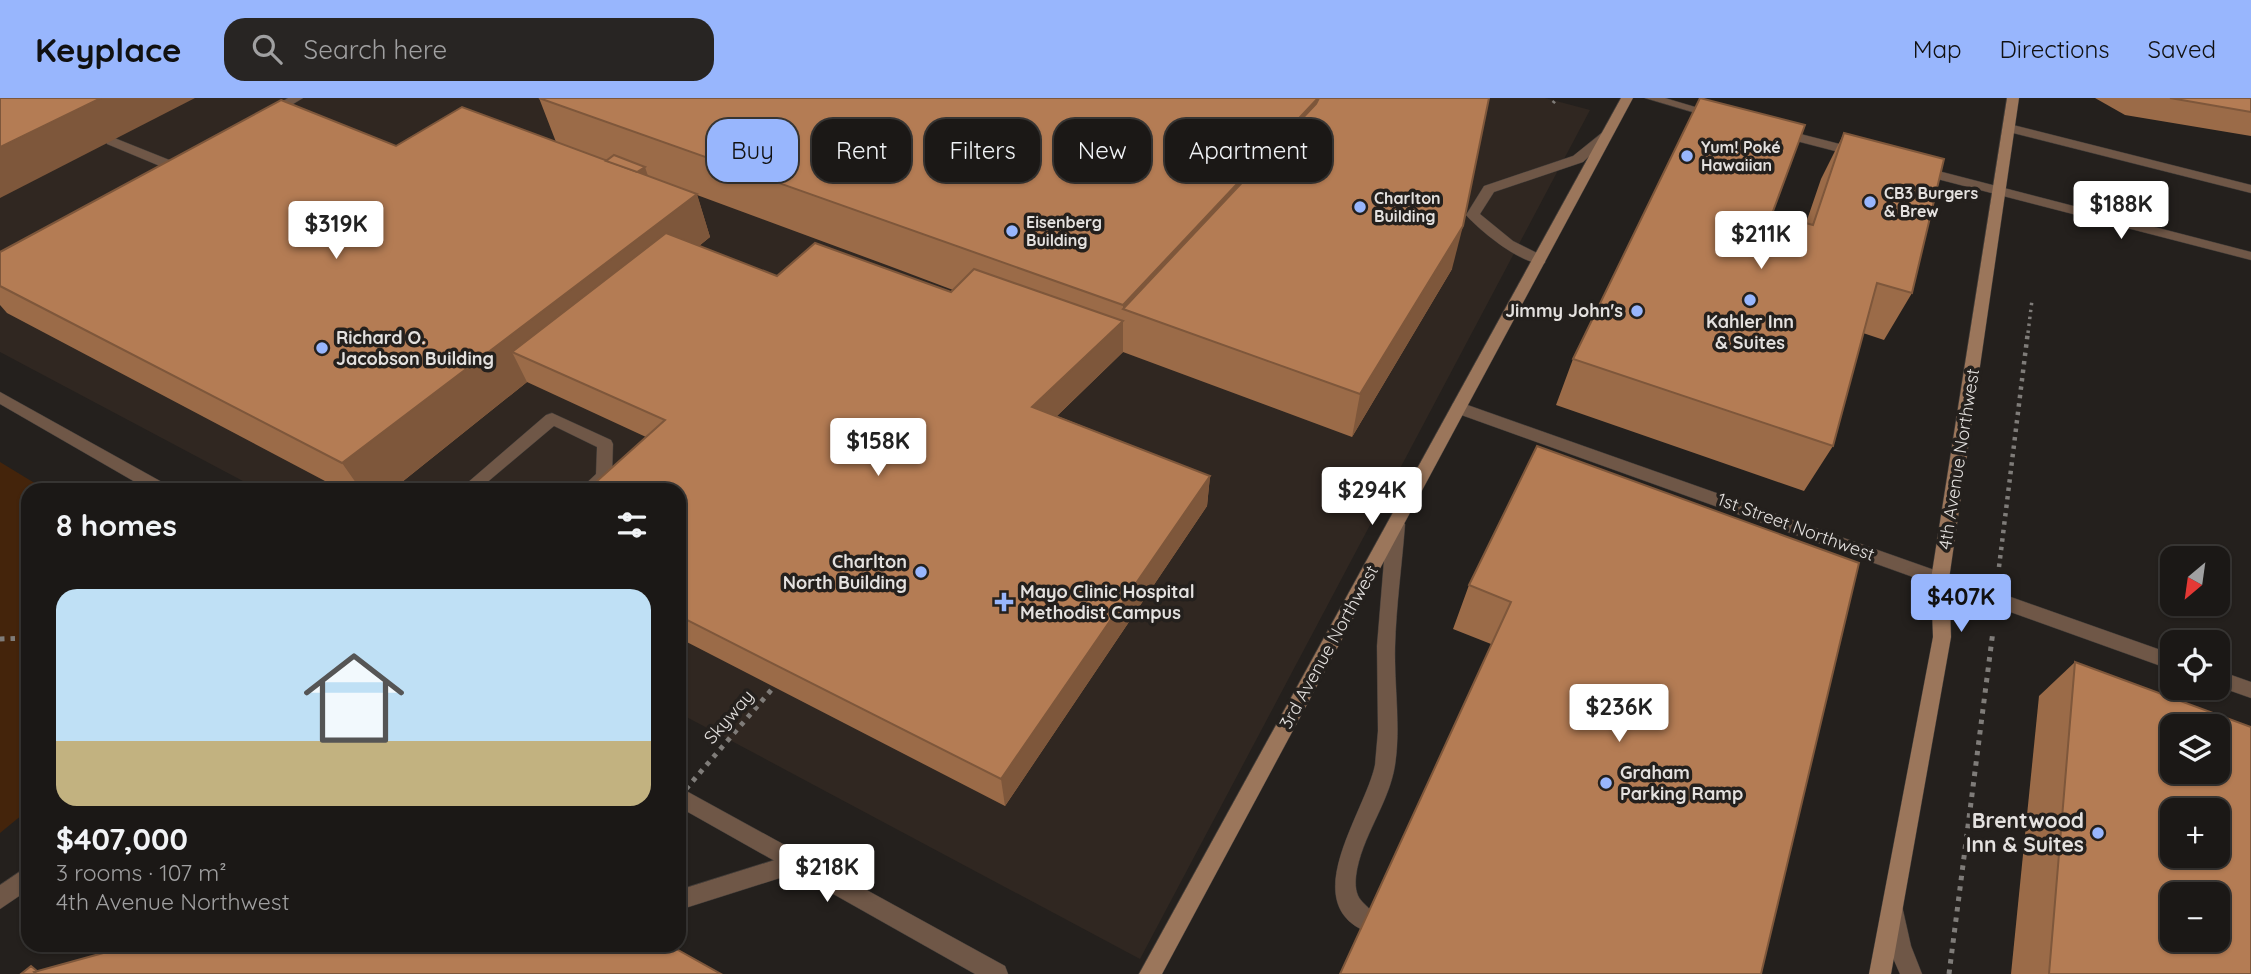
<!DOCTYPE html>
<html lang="en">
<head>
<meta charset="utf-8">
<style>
  body { margin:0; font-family:Quicksand,sans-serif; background:#282523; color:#f1f3f6; height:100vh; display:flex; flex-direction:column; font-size:26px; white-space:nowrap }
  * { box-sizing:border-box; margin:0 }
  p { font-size:23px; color:#a0a0a1 }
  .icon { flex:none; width:38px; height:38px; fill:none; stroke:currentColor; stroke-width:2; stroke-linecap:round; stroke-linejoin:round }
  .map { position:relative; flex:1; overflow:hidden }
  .drawer { position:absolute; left:21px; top:385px; width:665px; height:469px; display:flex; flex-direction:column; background:#1b1816; border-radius:21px; box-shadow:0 2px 5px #0004,0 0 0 2px #393735 }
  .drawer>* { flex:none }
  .top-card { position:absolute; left:707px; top:21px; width:665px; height:63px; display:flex; gap:14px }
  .needle { width:46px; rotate:209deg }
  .fabs { position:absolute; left:2160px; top:448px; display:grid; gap:14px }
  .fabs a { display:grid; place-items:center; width:70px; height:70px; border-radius:14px; background:#1b1816; box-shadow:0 2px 5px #0004,0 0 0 2px #393735; font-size:35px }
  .price { position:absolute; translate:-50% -60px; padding:0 16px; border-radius:7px; background:#fff; color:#222; font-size:23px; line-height:46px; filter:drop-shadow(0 2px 4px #0008) }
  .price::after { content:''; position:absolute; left:50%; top:42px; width:21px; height:16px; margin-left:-10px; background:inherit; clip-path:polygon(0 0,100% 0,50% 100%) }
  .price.active { background:#98b6fd; color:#111 }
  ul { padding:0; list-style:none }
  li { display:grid; align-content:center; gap:14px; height:371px; padding:0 35px }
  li+li { border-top:2px solid #393735 }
  li span { display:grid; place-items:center; height:217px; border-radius:21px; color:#555 }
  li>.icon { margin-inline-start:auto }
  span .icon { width:126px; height:126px; fill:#fffc; stroke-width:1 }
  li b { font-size:30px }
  h2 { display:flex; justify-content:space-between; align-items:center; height:84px; padding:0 35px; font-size:30px }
  .tag { padding:0 24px; border-radius:21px; background:#1b1816; box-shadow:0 2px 5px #0004,0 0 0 2px #393735; font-size:24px; line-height:63px }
  .tag.active { background:#98b6fd; color:#111 }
  header { display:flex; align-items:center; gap:42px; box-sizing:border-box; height:98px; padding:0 35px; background:#98b6fd; color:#111 }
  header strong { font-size:33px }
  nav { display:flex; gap:38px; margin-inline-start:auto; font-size:24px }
  .search { width:490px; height:63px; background:#282523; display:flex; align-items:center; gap:18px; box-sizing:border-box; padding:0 24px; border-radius:21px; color:#a0a0a1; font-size:26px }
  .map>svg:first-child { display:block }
</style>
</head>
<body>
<header>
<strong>Keyplace</strong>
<div class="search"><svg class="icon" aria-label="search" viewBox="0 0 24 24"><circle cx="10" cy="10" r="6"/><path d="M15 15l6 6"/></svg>Search here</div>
<nav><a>Map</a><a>Directions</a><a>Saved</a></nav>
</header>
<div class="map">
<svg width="2251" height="876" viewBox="0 0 2251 876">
  <rect width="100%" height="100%" fill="#24201d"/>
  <polygon fill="#302721" points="0,0 1545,0 1590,12 1140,861 679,615 679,392 260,392 0,254"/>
  <polygon fill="#44240b" points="0,364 46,392 28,392 28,712 0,735"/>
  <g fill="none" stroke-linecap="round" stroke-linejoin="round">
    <defs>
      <g id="service">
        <polygon points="2009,26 2251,87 2251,95 2005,33 2005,27"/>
        <path d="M1608 30 1612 31V37L1583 64 1494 94 1480 116 1513 143 1545 159V165C1525 170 1479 132 1466 117L1484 88 1573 58Z"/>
        <polygon points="112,39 177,65 179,68 177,71 167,71 107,46 106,43"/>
        <polygon points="552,315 611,342 613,346 612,378 598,392 579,392 596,376 597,349 554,328 478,392 459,392 546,317"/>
        <path d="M1396 419 1405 426C1402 467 1396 508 1395 549 1394 588 1401 628 1395 667 1389 706 1361 739 1356 778 1353 807 1369 803 1378 823L1375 831 1367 834C1296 805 1365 715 1375 667L1378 633 1377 548 1387 426Z"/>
        <polygon points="797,755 805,758 808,765 805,772 679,812 679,792"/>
        <path d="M1894 805 1902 808 1911 848 1922 876H1900C1892 857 1878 828 1886 808Z"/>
      </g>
      <g id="minor">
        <polygon points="288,0 303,0 270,20 260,17"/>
        <polygon points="0,294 169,388 171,392 149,392 0,306"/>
        <polygon points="1459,304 2172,556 2172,572 1453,314 1451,310 1453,306"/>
        <polygon points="2217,572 2251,584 2251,600 2217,588"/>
        <polygon points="679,689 1005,868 1008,876 975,876 679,709"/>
        <polygon points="28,768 28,792 0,811 0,787"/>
      </g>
      <g id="tertiary">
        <polygon points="1645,0 1665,0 1722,17 1716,21"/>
        <polygon points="1777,30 1863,52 1864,55 1858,59 1773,37 1773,31"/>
        <polygon points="1919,68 2251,154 2251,162 1914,75 1912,72"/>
      </g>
      <g id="secondary">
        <polygon points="1621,0 1633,0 1162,876 1139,876"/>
        <polygon points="2007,0 2019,0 1949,481 1951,539 1891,876 1869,876 1933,539 1931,481"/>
      </g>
    </defs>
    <use href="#service" stroke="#3f3b38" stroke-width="1"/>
    <use href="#minor" stroke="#3f3b38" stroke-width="1"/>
    <use href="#tertiary" stroke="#3f3b38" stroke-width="1"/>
    <use href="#secondary" stroke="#3f3b38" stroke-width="1"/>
    <g stroke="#7f7c79" stroke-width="3.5" stroke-dasharray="2.5 4.5" stroke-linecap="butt">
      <polyline points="1553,5 1557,0"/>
      <polyline points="2028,235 2032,202"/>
    </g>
    <polyline stroke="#7f7c79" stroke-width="4.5" stroke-dasharray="3.5 5" stroke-linecap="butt" points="1999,469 2028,233"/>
    <g stroke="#7f7c79" stroke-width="5" stroke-dasharray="4.5 6" stroke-linecap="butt">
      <polyline points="0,541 28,540"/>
      <polyline points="1949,876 1993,533"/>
    </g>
    <use href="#service" fill="#6f5747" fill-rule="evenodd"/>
    <use href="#minor" fill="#6f5747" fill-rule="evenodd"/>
    <use href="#tertiary" fill="#6f5747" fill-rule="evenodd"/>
    <use href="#secondary" fill="#9b765b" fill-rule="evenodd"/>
    <polyline stroke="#7f7c79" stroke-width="5" stroke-dasharray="4.5 6" stroke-linecap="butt" points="679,699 773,590"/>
  </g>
  <g fill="#9b6b48" fill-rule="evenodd">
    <path d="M539 0 1452 171 1352 339 1123 254 1057 318 1210 378 1207 408 1005 708 679 540V392L646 339 527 284 392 392H342L7 215 0 207V154L396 48 556 44ZM697 97 892 169 953 192 951 194 777 178 699 148 710 139Z"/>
    <polygon points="2095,0 2251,0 2251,38 2125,17"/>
    <polygon points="1844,35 1912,195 1884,242 1863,235 1833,348 1804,393 1556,307 1573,261 1772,116 1806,125 1821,81"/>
    <polygon points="1537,348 1761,876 1491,546 1453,531 1469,487"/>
    <polygon points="2075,564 2251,876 2011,876 2039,598"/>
  </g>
  <g fill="#7e573b">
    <polygon points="101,0 195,0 0,100 0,49"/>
    <polygon points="1318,0 1334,0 1123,211 1123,207"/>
    <polygon points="645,69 649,81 613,92"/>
    <polygon points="697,96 710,139 546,269 512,254 527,284 392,392 361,392 342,365"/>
    <polygon points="1463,128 1452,171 1352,339 1360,296"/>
    <polygon points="1123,223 1123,254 1035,339 1032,309"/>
    <polygon points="1210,378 1207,408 1005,708 1001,681"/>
  </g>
  <g fill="#b47c54" stroke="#7e573b" stroke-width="2" fill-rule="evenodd">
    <polygon points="0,0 101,0 0,49"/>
    <polygon points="539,0 1318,0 1123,207"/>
    <polygon points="1319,0 1489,0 1463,128 1360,296 1123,211 1316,6"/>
    <polygon points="1700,0 1805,27 1772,116 1813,127 1844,35 1944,61 1912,195 1877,185 1833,348 1573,261"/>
    <polygon points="2170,0 2251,0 2251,14"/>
    <polygon points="281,2 396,48 462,9 697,96 342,365 0,188 0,154"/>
    <polygon points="614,57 645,69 637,74 606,63"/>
    <polygon points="666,135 777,178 815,145 951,194 974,171 1123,223 1032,309 1210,378 1001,681 679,518 679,392 587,392 665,322 512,254"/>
    <polygon points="1537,348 1859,465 1761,876 1340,876 1511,504 1469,487"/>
    <path d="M2075 564 2251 629V876H2049ZM2172 628H2217V674H2172ZM2172 712H2217V758H2172ZM2172 796H2217V842H2172Z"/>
    <polygon points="111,847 669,847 721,876 36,876 34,874 103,855"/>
    <polygon points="31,868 37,873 34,874 36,876 21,876"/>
  </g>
  <g fill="#98b6fd" stroke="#24201d" stroke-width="2.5">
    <circle cx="1687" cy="58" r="7"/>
    <circle cx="1870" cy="104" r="7"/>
    <circle cx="1360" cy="109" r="7"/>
    <circle cx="1012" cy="133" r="7"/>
    <circle cx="1750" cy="202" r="7"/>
    <circle cx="1637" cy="213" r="7"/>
    <circle cx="322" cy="250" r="7"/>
    <circle cx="921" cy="474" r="7"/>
    <path d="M1000.5 493.5h7v7h7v7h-7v7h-7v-7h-7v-7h7z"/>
    <circle cx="1606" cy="685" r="7"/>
    <circle cx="2098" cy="735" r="7"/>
  </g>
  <g text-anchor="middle" stroke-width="7" stroke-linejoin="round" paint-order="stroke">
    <g font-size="16" font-weight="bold" fill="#e4e1df" stroke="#24201d" text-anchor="start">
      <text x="1701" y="55">Yum! Poké<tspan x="1701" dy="18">Hawaiian</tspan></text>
      <text x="1884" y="101">CB3 Burgers<tspan x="1884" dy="18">&amp; Brew</tspan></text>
      <text x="1374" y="106">Charlton<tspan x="1374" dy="18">Building</tspan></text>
      <text x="1026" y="130">Eisenberg<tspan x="1026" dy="18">Building</tspan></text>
    </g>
    <g font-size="18" font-weight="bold" fill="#e4e1df" stroke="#24201d" text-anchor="start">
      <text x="1623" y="219" text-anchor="end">Jimmy John's</text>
      <text x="1750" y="230" text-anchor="middle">Kahler Inn<tspan x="1750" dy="21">&amp; Suites</tspan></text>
      <text x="336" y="246">Richard O.<tspan x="336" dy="21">Jacobson Building</tspan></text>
      <text x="907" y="470" text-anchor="end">Charlton<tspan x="907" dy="21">North Building</tspan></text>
      <text x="1020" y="500">Mayo Clinic Hospital<tspan x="1020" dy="21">Methodist Campus</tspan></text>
      <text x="1620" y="681">Graham<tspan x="1620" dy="21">Parking Ramp</tspan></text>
    </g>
    <g font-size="18" fill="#e4e1df" stroke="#24201d">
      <text transform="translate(1959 361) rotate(-81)" y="6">4th Avenue Northwest</text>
      <text transform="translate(1796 429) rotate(20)" y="6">1st Street Northwest</text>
      <text transform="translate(1329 549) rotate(-61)" y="6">3rd Avenue Northwest</text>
      <text transform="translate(729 619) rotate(-49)" y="6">Skyway</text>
    </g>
    <g font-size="21" font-weight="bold" fill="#e4e1df" stroke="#24201d" text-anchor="end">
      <text x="2084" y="730">Brentwood<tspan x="2084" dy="24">Inn &amp; Suites</tspan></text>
    </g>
  </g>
</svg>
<div class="fabs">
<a><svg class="needle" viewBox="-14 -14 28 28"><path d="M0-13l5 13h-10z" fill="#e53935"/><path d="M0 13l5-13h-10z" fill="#a0a0a1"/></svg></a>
<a><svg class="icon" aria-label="locate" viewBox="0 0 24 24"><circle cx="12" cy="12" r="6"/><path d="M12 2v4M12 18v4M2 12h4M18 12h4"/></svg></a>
<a><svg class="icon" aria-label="layers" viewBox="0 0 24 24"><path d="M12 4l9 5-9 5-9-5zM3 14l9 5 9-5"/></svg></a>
<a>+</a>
<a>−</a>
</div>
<b class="price" style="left:2121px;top:143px">$188K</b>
<b class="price" style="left:336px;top:163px">$319K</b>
<b class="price" style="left:1761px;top:173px">$211K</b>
<b class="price" style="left:878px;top:380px">$158K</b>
<b class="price" style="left:1372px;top:429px">$294K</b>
<b class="price active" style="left:1961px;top:536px">$407K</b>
<b class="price" style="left:1619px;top:646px">$236K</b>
<b class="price" style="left:827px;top:806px">$218K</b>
<div class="top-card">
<a class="tag active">Buy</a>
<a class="tag">Rent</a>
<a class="tag">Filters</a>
<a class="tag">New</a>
<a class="tag">Apartment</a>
</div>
<section class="drawer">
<h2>8 homes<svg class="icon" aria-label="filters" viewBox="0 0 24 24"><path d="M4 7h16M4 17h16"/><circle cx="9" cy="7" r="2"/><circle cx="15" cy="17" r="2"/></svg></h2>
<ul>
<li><span style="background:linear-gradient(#bfe0f5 70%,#c2b280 0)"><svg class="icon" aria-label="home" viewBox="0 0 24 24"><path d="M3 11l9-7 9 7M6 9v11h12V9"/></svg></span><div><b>$407,000</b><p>3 rooms · 107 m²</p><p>4th Avenue Northwest</p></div></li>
</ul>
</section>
</div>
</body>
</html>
